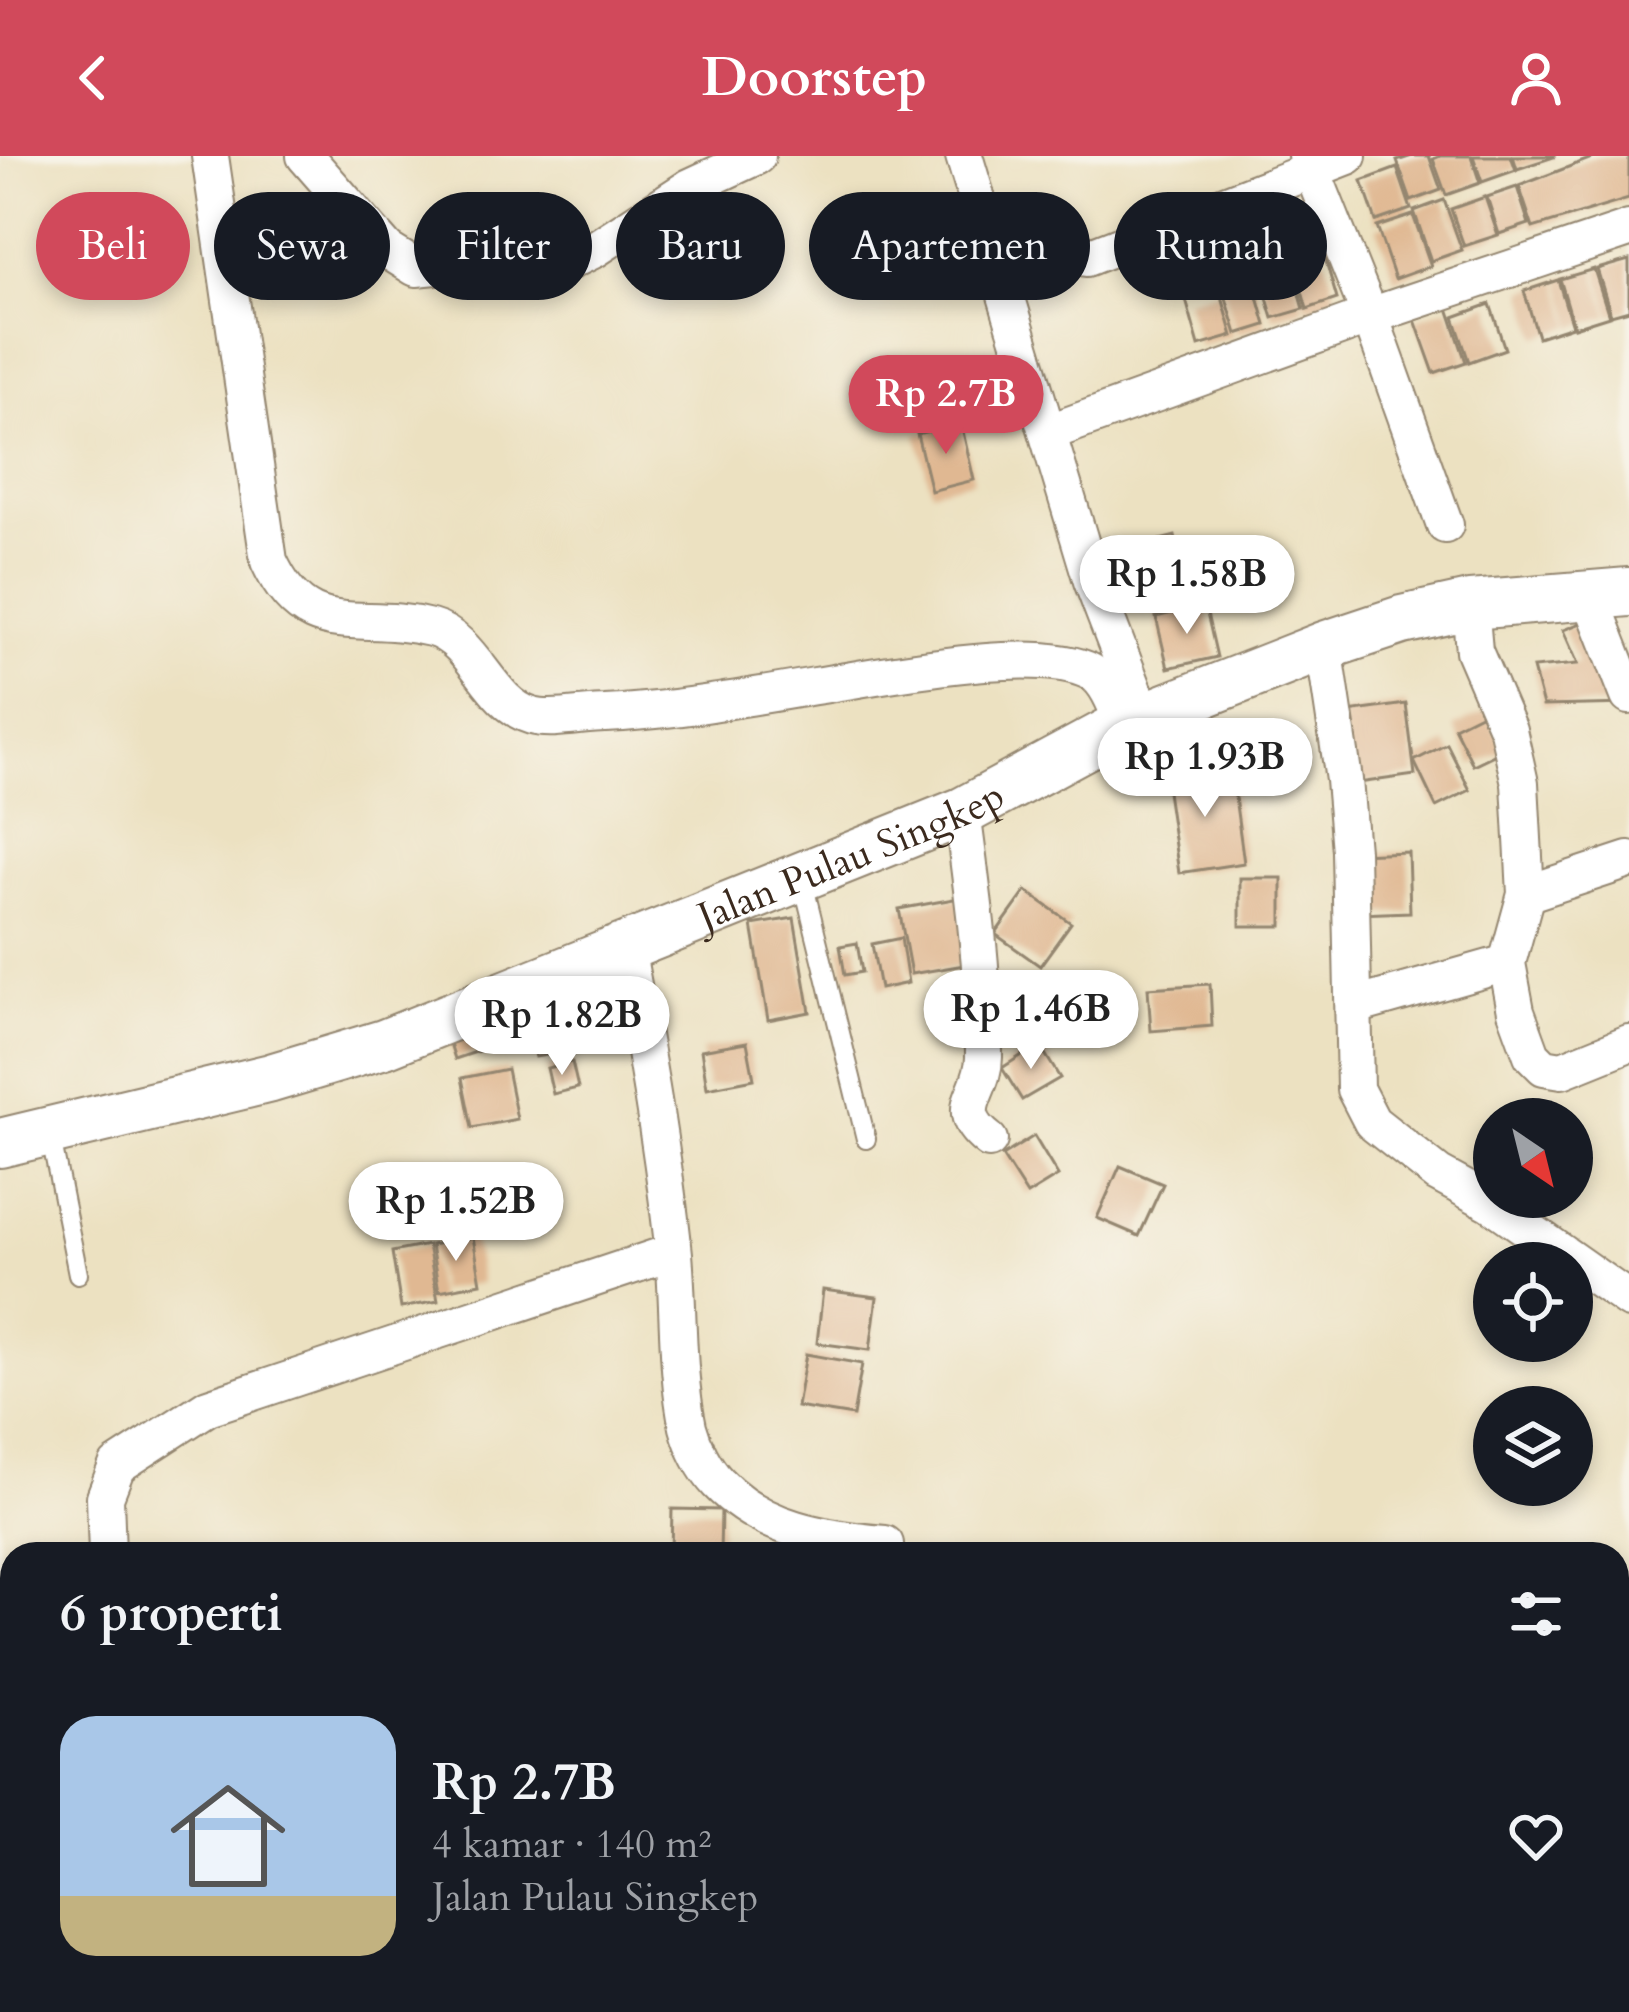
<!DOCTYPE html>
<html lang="id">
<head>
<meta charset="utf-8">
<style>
  body { margin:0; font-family:Cardo,serif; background:#242831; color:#f1f3f6; height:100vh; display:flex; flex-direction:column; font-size:45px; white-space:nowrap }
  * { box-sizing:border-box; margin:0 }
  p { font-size:39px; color:#9ea1a6 }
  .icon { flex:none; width:66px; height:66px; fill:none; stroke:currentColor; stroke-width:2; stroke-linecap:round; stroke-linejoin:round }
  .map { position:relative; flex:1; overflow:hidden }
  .panel { position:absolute; left:0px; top:1386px; width:1629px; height:471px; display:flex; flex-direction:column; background:#171b24; border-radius:36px 36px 0 0; box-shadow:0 6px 18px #0003 }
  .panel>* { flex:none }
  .banner { position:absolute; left:36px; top:36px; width:1557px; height:108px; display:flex; gap:24px }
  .needle { width:78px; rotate:145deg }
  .tools { position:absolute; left:1473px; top:942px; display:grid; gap:24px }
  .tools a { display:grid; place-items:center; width:120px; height:120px; border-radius:50%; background:#171b24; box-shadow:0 6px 18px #0003; font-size:60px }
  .price { position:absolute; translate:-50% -102px; padding:0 27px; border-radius:42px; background:#fff; color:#222; font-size:39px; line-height:78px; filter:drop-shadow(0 3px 6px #0008) }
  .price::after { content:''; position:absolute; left:50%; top:72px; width:36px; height:27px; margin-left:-18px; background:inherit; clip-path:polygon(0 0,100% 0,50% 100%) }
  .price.current { background:#d1495b; color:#fff }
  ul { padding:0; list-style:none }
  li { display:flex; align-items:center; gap:36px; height:300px; padding:0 60px }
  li+li { border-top:3px solid #363941 }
  li span { display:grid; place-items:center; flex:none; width:336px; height:240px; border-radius:36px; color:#555 }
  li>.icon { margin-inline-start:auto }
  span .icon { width:144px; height:144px; fill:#fffc; stroke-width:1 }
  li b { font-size:51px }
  h2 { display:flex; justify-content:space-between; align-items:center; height:144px; padding:0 60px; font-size:51px }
  .chip { padding:0 42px; border-radius:54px; background:#171b24; box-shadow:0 6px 18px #0003; font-size:42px; line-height:108px }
  .chip.current { background:#d1495b; color:#fff }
  header { display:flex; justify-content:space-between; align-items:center; height:156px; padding:0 60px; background:#d1495b; color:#fff; font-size:54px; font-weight:600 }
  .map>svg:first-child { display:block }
</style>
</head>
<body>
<header><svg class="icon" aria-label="back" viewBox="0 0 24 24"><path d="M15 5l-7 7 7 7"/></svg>Doorstep<svg class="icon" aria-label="person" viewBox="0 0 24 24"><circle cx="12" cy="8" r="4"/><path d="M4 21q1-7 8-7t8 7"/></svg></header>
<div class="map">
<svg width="1629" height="1856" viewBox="0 0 1629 1856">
  <rect width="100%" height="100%" fill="#f7f3e8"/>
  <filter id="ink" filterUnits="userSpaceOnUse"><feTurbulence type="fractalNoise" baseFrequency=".00833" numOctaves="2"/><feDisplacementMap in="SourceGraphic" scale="24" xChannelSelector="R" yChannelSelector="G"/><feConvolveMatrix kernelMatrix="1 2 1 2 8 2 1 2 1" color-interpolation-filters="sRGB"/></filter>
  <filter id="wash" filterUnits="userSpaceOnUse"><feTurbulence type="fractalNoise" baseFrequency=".004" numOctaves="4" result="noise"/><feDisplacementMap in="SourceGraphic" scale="48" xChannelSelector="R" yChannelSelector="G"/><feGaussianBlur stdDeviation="2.7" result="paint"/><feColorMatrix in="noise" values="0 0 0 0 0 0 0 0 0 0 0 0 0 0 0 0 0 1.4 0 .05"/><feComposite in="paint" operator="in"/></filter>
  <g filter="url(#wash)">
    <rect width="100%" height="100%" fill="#ece1c1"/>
    <g id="blocks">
      <g fill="#e0b892">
        <polygon points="1412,0 1429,0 1441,34 1411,45 1397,5"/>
        <polygon points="1440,0 1471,0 1480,27 1446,39 1433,3"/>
        <polygon points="1473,0 1511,0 1516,14 1482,26"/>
        <polygon points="1513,0 1554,0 1554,1 1517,13"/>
        <polygon points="1629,0 1629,43 1533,72 1519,30 1597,0"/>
        <polygon points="1397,12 1411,53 1376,65 1362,25"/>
        <polygon points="1517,31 1529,68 1499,78 1487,41"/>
        <polygon points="1485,41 1498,79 1464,90 1451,53"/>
        <polygon points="1444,44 1462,94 1431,105 1414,55"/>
        <polygon points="1413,59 1431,110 1395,123 1377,71"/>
        <polygon points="1325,102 1337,143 1307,153 1295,111"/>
        <polygon points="1629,104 1629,154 1611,159 1597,113"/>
        <polygon points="1292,110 1304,153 1273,162 1260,119"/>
        <polygon points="1594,113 1609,160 1574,171 1560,123"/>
        <polygon points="1252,120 1266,169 1237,178 1222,129"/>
        <polygon points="1558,124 1572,170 1538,181 1524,135"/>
        <polygon points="1220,134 1233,180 1199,190 1186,144"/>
        <polygon points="1490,148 1505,193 1469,206 1454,161"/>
        <polygon points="1448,152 1466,206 1434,217 1415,164"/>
        <polygon points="961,267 974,324 931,335 917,278"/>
        <polygon points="1175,380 1185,422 1145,432 1136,390"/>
        <polygon points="1205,449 1217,501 1168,512 1156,461"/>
        <polygon points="1596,461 1629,548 1543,550 1533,512 1578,508 1563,474"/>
        <polygon points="1406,548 1415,619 1351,628 1341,557"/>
        <polygon points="1486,555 1504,594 1473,609 1454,571"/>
        <polygon points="1447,588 1470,634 1436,651 1414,605"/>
        <polygon points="1256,590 1260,620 1236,623 1232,594"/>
        <polygon points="1231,612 1244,707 1179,717 1165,622"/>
        <polygon points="1408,696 1410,756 1358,758 1356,698"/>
        <rect x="1240" y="722" width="42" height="48"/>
        <polygon points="1026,735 1071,767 1040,810 995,778"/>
        <polygon points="959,742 970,808 911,818 899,753"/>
        <polygon points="794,762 810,856 768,864 752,769"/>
        <polygon points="901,782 908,827 880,833 872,788"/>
        <polygon points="857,787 862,816 845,819 840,790"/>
        <polygon points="1210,828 1212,870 1151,875 1148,832"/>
        <polygon points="585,851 588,867 620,862 624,886 535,901 528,861"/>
        <polygon points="479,874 485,893 455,903 449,884"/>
        <polygon points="747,886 754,923 707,932 701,894"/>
        <polygon points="1039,888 1060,922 1022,944 1002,912"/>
        <polygon points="572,906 578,932 553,938 547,912"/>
        <polygon points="507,913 517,963 472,972 462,922"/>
        <polygon points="1034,980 1058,1020 1027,1039 1002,1000"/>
        <polygon points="1120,1010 1163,1028 1139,1080 1097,1062"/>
        <polygon points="473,1081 481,1127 439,1135 431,1089"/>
        <polygon points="428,1089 438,1145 401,1152 392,1096"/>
        <polygon points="823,1134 877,1141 870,1194 817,1187"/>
        <polygon points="806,1198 862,1208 853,1260 797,1251"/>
        <polygon points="672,1353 721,1354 720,1398 671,1398"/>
      </g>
    </g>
  </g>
  <g filter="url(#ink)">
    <use href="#blocks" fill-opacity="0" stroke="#948670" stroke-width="3"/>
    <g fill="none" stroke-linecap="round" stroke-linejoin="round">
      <defs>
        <g id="lane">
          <polyline points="802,722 866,983"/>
          <polyline points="50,977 78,1118"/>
        </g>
        <g id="street">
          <path d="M210 0 269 405C307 489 357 453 431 472 476 484 488 547 532 560 552 566 584 558 605 558 684 554 761 539 839 526 897 517 1041 489 1091 516 1108 525 1117 552 1123 569"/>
          <polyline points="305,0 387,94 416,112 505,103 560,110 595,93 690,31 757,0"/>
          <polyline points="964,0 1092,425 1145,563"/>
          <polyline points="1306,0 1370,160 1445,369"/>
          <polyline points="1086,102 1348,0"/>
          <polyline points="1050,276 1370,160 1629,73"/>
          <polyline points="1589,438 1629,540"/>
          <polyline points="1470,449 1474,495 1508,574 1520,627 1526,738 1507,807 1516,855 1532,899 1544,911 1562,914 1629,887"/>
          <polyline points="1324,490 1344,624 1350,695 1355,933 1372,966 1438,1018 1491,1047 1629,1144"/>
          <path d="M962 656C973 738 984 818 984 901 984 938 949 953 989 984"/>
          <polyline points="1526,738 1629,704"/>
          <path d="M626 791C645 893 663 995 674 1098 679 1154 676 1215 688 1271 693 1290 704 1312 718 1327 762 1373 824 1383 885 1388"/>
          <polyline points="1355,850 1507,807"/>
          <polyline points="107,1398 105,1341 117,1310 208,1251 673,1096"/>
          <polyline points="1617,1604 1629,1611"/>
          <polyline points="235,1845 240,1856"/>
          <polyline points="401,1845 406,1856"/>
          <polyline points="452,1856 470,1845"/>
        </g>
        <g id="secondary">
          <path id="s1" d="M0 987 271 922 384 888 962 656 1123 569 1324 490 1402 464 1470 449 1629 436"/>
        </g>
      </defs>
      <use href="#lane" stroke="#948670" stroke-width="22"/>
      <use href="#street" stroke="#948670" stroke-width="40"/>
      <use href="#secondary" stroke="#948670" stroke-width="52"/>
      <use href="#lane" stroke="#fff" stroke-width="18"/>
      <use href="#street" stroke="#fff" stroke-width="36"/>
      <use href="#secondary" stroke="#fff" stroke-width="48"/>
    </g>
  </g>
  <g text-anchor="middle" stroke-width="9" stroke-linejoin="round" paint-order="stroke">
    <g font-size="39" fill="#3b2a1e" stroke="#f7f3e8">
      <text dy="14" stroke="none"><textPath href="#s1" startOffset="900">Jalan Pulau Singkep</textPath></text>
    </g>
  </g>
</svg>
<div class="tools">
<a><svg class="needle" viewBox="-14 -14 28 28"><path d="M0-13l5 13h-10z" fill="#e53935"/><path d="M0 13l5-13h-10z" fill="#9ea1a6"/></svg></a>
<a><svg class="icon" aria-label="locate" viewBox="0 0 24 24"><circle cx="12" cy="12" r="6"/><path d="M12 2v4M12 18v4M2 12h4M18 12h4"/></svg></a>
<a><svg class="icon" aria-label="layers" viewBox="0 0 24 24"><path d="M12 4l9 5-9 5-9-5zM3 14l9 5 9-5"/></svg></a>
</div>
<b class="price current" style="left:946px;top:301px">Rp 2.7B</b>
<b class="price" style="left:1187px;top:481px">Rp 1.58B</b>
<b class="price" style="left:1205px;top:664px">Rp 1.93B</b>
<b class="price" style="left:1031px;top:916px">Rp 1.46B</b>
<b class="price" style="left:562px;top:922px">Rp 1.82B</b>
<b class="price" style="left:456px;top:1108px">Rp 1.52B</b>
<div class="banner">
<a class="chip current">Beli</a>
<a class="chip">Sewa</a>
<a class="chip">Filter</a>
<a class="chip">Baru</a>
<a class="chip">Apartemen</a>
<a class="chip">Rumah</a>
</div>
<section class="panel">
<h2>6 properti<svg class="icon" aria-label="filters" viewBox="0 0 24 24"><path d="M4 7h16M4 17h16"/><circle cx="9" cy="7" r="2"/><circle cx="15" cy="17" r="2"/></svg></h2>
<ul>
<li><span style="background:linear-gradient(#a9c7e8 75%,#c2b280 0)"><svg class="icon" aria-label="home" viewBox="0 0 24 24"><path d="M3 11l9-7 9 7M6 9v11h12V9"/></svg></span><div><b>Rp 2.7B</b><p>4 kamar · 140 m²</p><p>Jalan Pulau Singkep</p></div><svg class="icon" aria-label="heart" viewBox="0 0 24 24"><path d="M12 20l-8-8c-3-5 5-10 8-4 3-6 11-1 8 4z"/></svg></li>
</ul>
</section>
</div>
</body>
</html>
